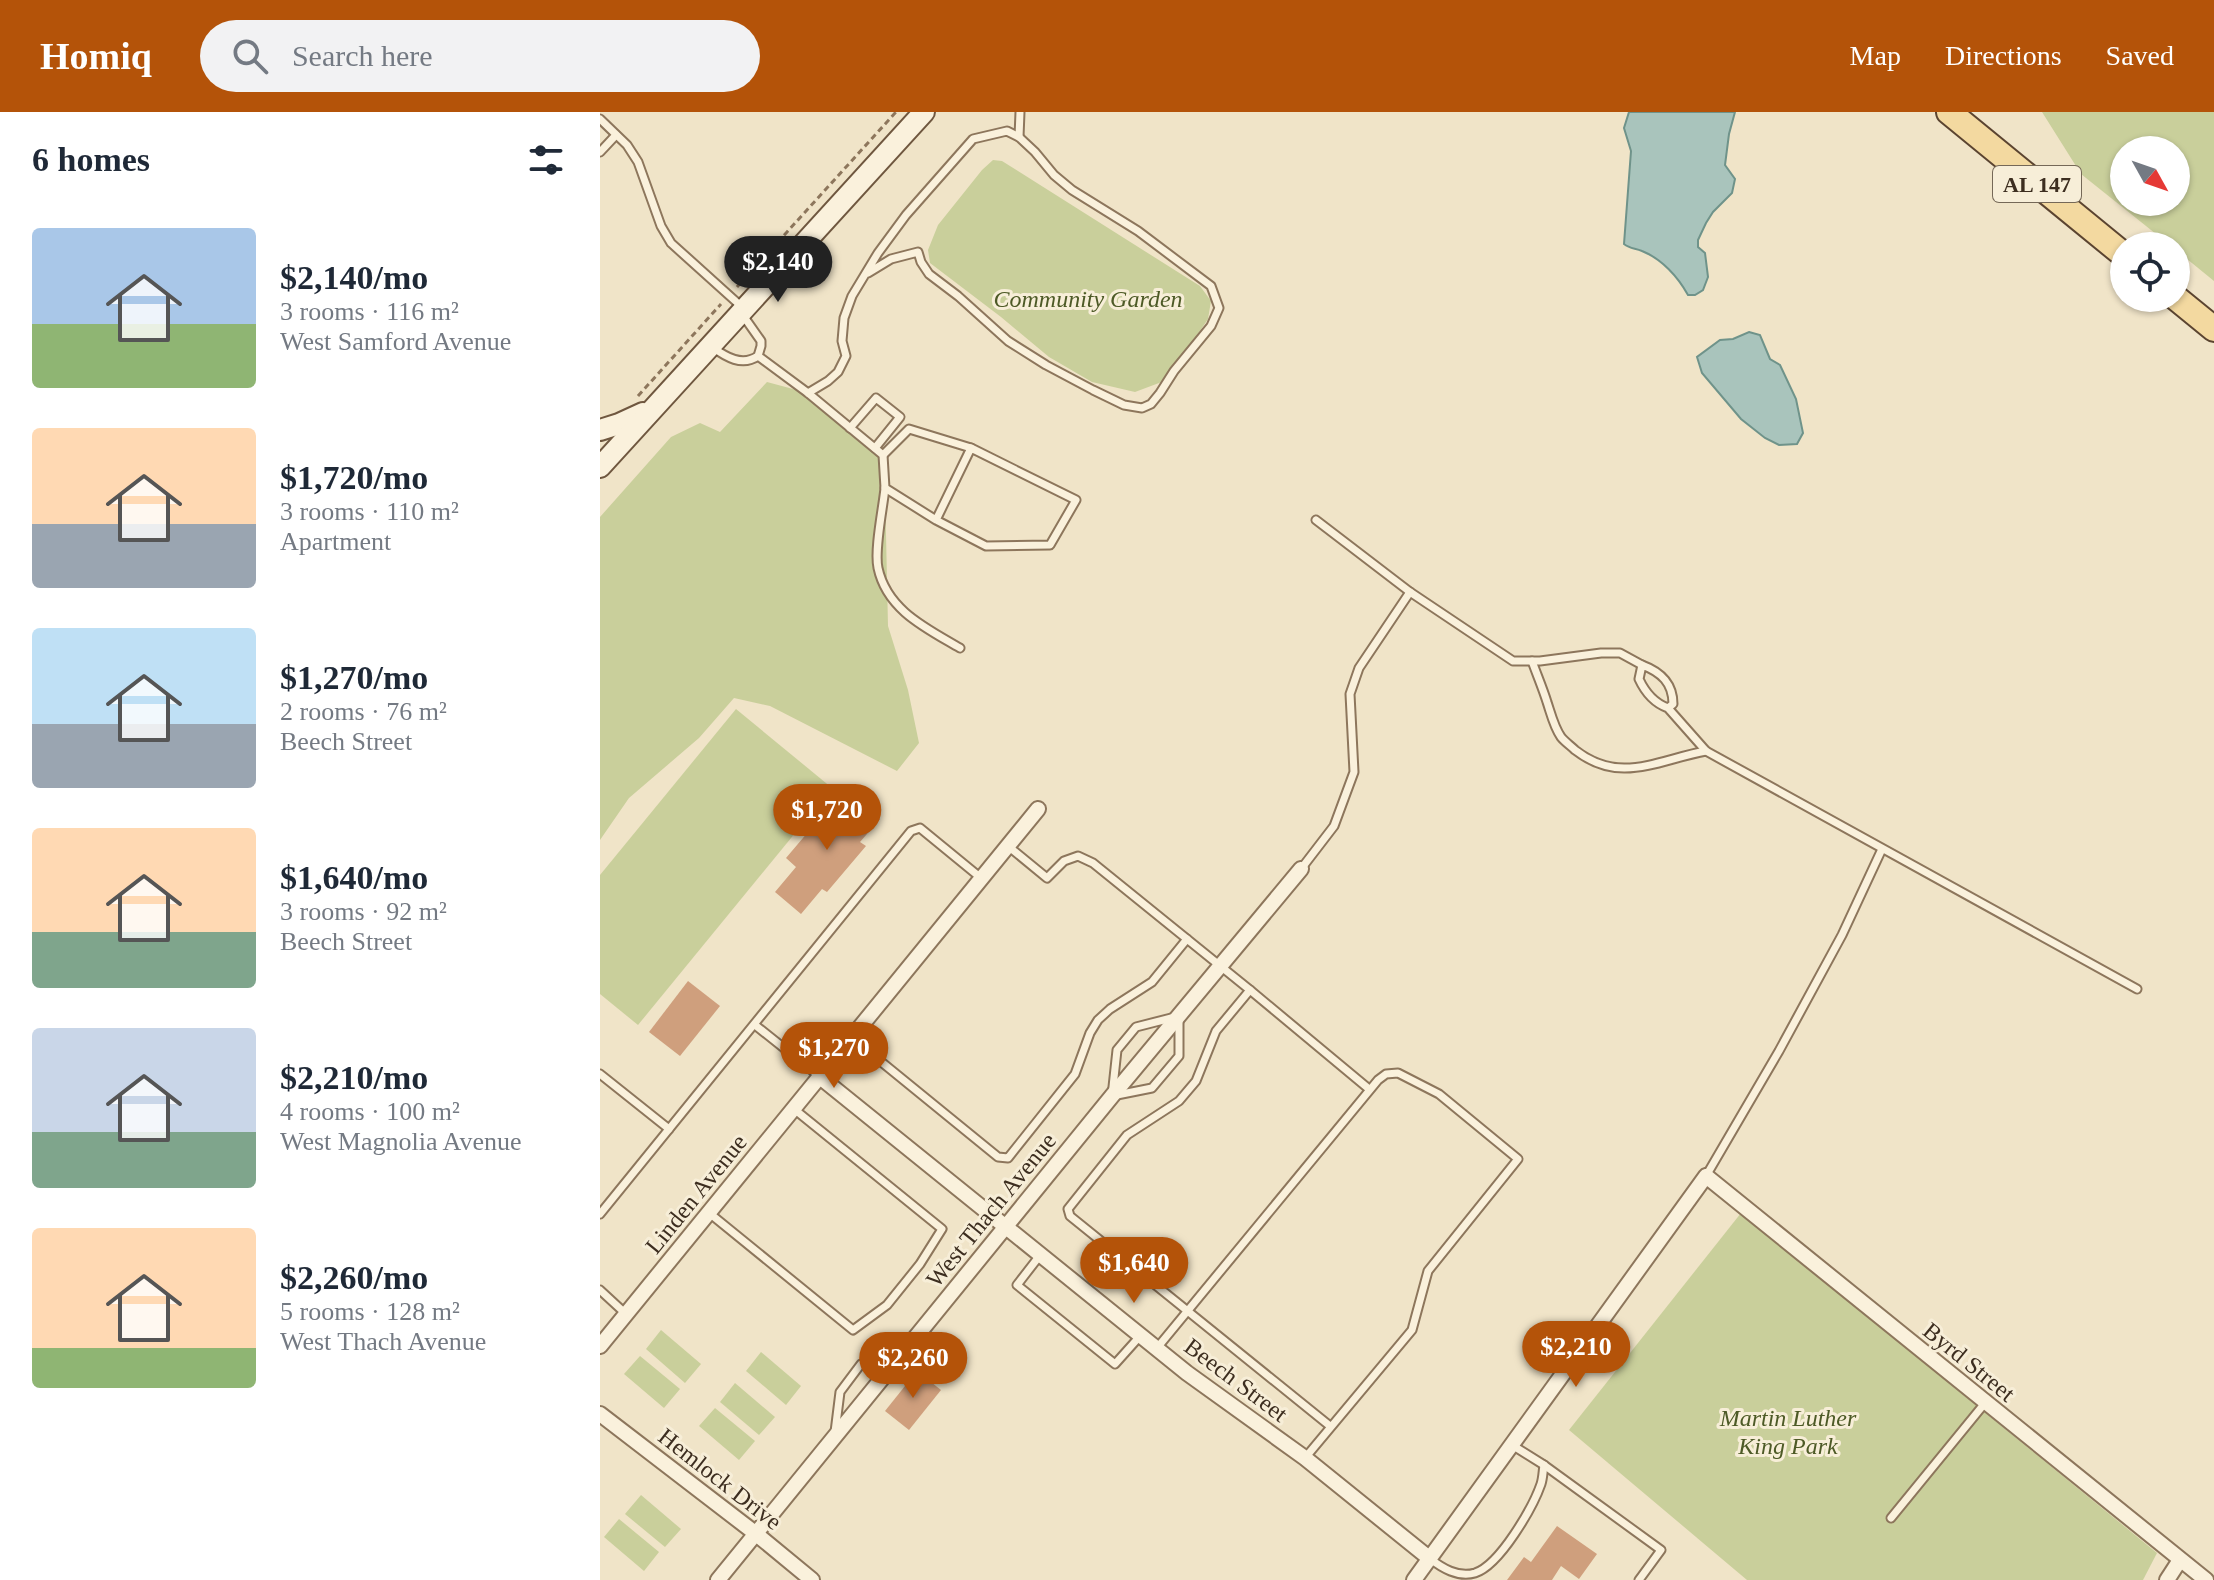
<!DOCTYPE html>
<html lang="en">
<head>
<meta charset="utf-8">
<style>
  body { margin:0; font-family:Georgia,serif; background:#f2f2f3; color:#1f2937; height:100vh; display:flex; flex-direction:column; font-size:30px; white-space:nowrap }
  * { box-sizing:border-box; margin:0 }
  p { font-size:26px; color:#747a83 }
  .icon { flex:none; width:44px; height:44px; fill:none; stroke:currentColor; stroke-width:2; stroke-linecap:round; stroke-linejoin:round }
  .map { position:relative; flex:1; overflow:hidden }
  .panel { display:flex; flex-direction:column; background:#fff; width:600px }
  .panel>* { flex:none }
  .needle { width:52px; rotate:130deg }
  .tools { position:absolute; left:1510px; top:24px; display:grid; gap:16px }
  .tools a { display:grid; place-items:center; width:80px; height:80px; border-radius:50%; background:#fff; box-shadow:0 2px 6px #0004; font-size:40px }
  .price { position:absolute; translate:-50% -68px; padding:0 18px; border-radius:28px; background:#b45309; color:#fff; font-size:26px; line-height:52px; filter:drop-shadow(0 2px 4px #0008) }
  .price::after { content:''; position:absolute; left:50%; top:48px; width:24px; height:18px; margin-left:-12px; background:inherit; clip-path:polygon(0 0,100% 0,50% 100%) }
  .price.active { background:#222; color:#fff }
  ul { padding:0; list-style:none }
  li { display:flex; align-items:center; gap:24px; height:200px; padding:0 32px }
  li span { display:grid; place-items:center; flex:none; width:224px; height:160px; border-radius:8px; color:#555 }
  li>.icon { margin-inline-start:auto }
  span .icon { width:96px; height:96px; fill:#fffc; stroke-width:1 }
  li b { font-size:34px }
  h2 { display:flex; justify-content:space-between; align-items:center; height:96px; padding:0 32px; font-size:34px }
  header { display:flex; align-items:center; gap:48px; box-sizing:border-box; height:112px; padding:0 40px; background:#b45309; color:#fff }
  header strong { font-size:38px }
  nav { display:flex; gap:44px; margin-inline-start:auto; font-size:28px }
  .search { width:560px; height:72px; background:#f2f2f3; display:flex; align-items:center; gap:20px; box-sizing:border-box; padding:0 28px; border-radius:44px; color:#747a83; font-size:30px }
  main { display:flex; flex:1; min-height:0 }
  .map>svg:first-child { display:block }
</style>
</head>
<body>
<header>
<strong>Homiq</strong>
<div class="search"><svg class="icon" aria-label="search" viewBox="0 0 24 24"><circle cx="10" cy="10" r="6"/><path d="M15 15l6 6"/></svg>Search here</div>
<nav><a>Map</a><a>Directions</a><a>Saved</a></nav>
</header>
<main>
<section class="panel">
<h2>6 homes<svg class="icon" aria-label="filters" viewBox="0 0 24 24"><path d="M4 7h16M4 17h16"/><circle cx="9" cy="7" r="2"/><circle cx="15" cy="17" r="2"/></svg></h2>
<ul>
<li><span style="background:linear-gradient(#a9c7e8 60%,#8fb573 0)"><svg class="icon" aria-label="home" viewBox="0 0 24 24"><path d="M3 11l9-7 9 7M6 9v11h12V9"/></svg></span><div><b>$2,140/mo</b><p>3 rooms · 116 m²</p><p>West Samford Avenue</p></div></li>
<li><span style="background:linear-gradient(#ffd9b3 60%,#9aa5b1 0)"><svg class="icon" aria-label="home" viewBox="0 0 24 24"><path d="M3 11l9-7 9 7M6 9v11h12V9"/></svg></span><div><b>$1,720/mo</b><p>3 rooms · 110 m²</p><p>Apartment</p></div></li>
<li><span style="background:linear-gradient(#bfe0f5 60%,#9aa5b1 0)"><svg class="icon" aria-label="home" viewBox="0 0 24 24"><path d="M3 11l9-7 9 7M6 9v11h12V9"/></svg></span><div><b>$1,270/mo</b><p>2 rooms · 76 m²</p><p>Beech Street</p></div></li>
<li><span style="background:linear-gradient(#ffd9b3 65%,#7fa58c 0)"><svg class="icon" aria-label="home" viewBox="0 0 24 24"><path d="M3 11l9-7 9 7M6 9v11h12V9"/></svg></span><div><b>$1,640/mo</b><p>3 rooms · 92 m²</p><p>Beech Street</p></div></li>
<li><span style="background:linear-gradient(#c9d6e8 65%,#7fa58c 0)"><svg class="icon" aria-label="home" viewBox="0 0 24 24"><path d="M3 11l9-7 9 7M6 9v11h12V9"/></svg></span><div><b>$2,210/mo</b><p>4 rooms · 100 m²</p><p>West Magnolia Avenue</p></div></li>
<li><span style="background:linear-gradient(#ffd9b3 75%,#8fb573 0)"><svg class="icon" aria-label="home" viewBox="0 0 24 24"><path d="M3 11l9-7 9 7M6 9v11h12V9"/></svg></span><div><b>$2,260/mo</b><p>5 rooms · 128 m²</p><p>West Thach Avenue</p></div></li>
</ul>
</section>
<div class="map">
<svg width="1614" height="1468" viewBox="0 0 1614 1468">
  <rect width="100%" height="100%" fill="#f0e4c8"/>
  <g fill="#c9cf9b" fill-rule="evenodd">
    <path d="M1442 0H1614V169L1576 138V134H1571L1481 62ZM1524 38H1576V90H1524Z"/>
    <polygon points="393,48 402,49 600,174 611,189 608,207 567,268 535,280 492,270 449,245 401,205 330,151 328,138 338,113 382,58"/>
    <polygon points="167,270 208,281 283,343 285,376 288,514 308,578 319,631 297,659 170,594 134,586 99,626 29,686 0,728 0,405 71,325 100,311 120,320"/>
    <polygon points="136,597 232,676 38,913 0,882 0,763"/>
    <polygon points="1141,1101 1557,1441 1543,1468 1147,1468 969,1318"/>
    <polygon points="61,1218 101,1252 85,1271 46,1237"/>
    <polygon points="161,1240 201,1274 186,1293 146,1259"/>
    <polygon points="40,1244 80,1277 64,1296 24,1262"/>
    <polygon points="135,1271 175,1305 159,1323 120,1290"/>
    <polygon points="115,1296 155,1329 139,1348 99,1314"/>
    <polygon points="41,1383 81,1417 65,1435 25,1402"/>
    <polygon points="19,1407 59,1440 44,1459 4,1425"/>
  </g>
  <g fill="#a9c4bc" stroke="#6f938a" stroke-width="2">
    <path d="M1135 0 1129 22 1125 53 1135 67 1132 81 1113 100 1106 111 1098 128V135L1105 141 1108 165 1103 178 1095 183H1088C1078 165 1062 147 1042 139 1035 136 1030 137 1024 132L1031 39 1024 16 1029 0Z"/>
    <polygon points="1149,220 1160,223 1170,247 1180,253 1196,287 1203,321 1197,332 1179,333 1165,326 1141,307 1102,261 1097,245 1120,228 1133,227"/>
  </g>
  <g fill="#cf9f7d">
    <polygon points="249,680 280,707 260,730 266,734 227,780 222,777 201,802 175,780 196,755 186,746 225,700 229,703"/>
    <polygon points="88,869 120,894 80,944 49,920"/>
    <polygon points="317,1259 341,1278 309,1318 285,1299"/>
    <polygon points="957,1414 997,1442 979,1467 961,1454 952,1468 907,1468 924,1445 931,1450"/>
  </g>
  <g fill="none" stroke-linecap="round" stroke-linejoin="round">
    <defs>
      <g id="lane">
        <polyline points="0,7 27,33 38,50 61,114 71,131 142,195"/>
        <polyline points="419,25 420,0"/>
        <polyline points="0,40 16,23"/>
        <path d="M112 235C126 245 142 255 158 244L161 234V229L142 202"/>
        <polyline points="158,244 208,281 283,343 285,376 336,408 371,336 476,388 450,433 386,434 336,408"/>
        <polyline points="208,281 228,269 238,260 246,244 242,229 244,206 252,184 278,141 306,103 373,27 407,19 419,25 435,40 454,63 472,78 538,119 611,174 619,196 611,214 574,259 560,281 551,292 542,296 524,293 493,278 446,253 408,229 358,184 329,162 321,150 318,140 291,147 268,161"/>
        <polyline points="250,316 276,286 300,305 275,336"/>
        <polyline points="283,343 309,317 371,336"/>
        <path d="M285 376C283 396 274 438 278 456 287 498 326 516 360 536"/>
        <polyline points="716,408 810,480 913,549 940,549 1001,541 1020,541 1042,553"/>
        <path d="M932 549C937 563 943 577 947 590 951 602 954 615 961 625 965 630 971 634 975 638 1020 673 1057 648 1106 639"/>
        <path d="M1068 596 1073 592C1073 571 1061 560 1042 553L1039 567C1045 580 1054 591 1068 596L1106 639 1537 877"/>
        <polyline points="408,734 447,766 464,749 478,744 493,751 650,878 616,919 596,969 579,989 527,1023 468,1097 470,1104 730,1314"/>
        <polyline points="701,757 734,714 754,660 750,582 759,556 810,480"/>
        <polyline points="650,878 769,977"/>
        <polygon points="579,904 579,944 552,976 512,984 517,938 536,915"/>
        <polyline points="155,913 219,964"/>
        <polyline points="252,926 398,1045 408,1046 475,962 490,921 498,908 510,897 552,870 587,827"/>
        <polyline points="0,962 69,1017"/>
        <polyline points="1106,1064 1179,939 1242,823 1282,737"/>
        <polyline points="108,1100 253,1218 287,1193 320,1152 342,1117 194,997"/>
        <polyline points="0,1102 311,719 320,716 381,766"/>
        <polyline points="441,1142 417,1173 515,1252 541,1223"/>
        <polyline points="0,1178 26,1202"/>
        <polyline points="557,1236 778,968 786,962 798,961 839,982 918,1047 828,1159 812,1218 705,1346"/>
        <polyline points="235,1320 240,1280 261,1252 299,1240"/>
        <polyline points="912,1333 944,1353 1061,1438 1039,1468"/>
        <polyline points="1291,1406 1385,1291"/>
        <path d="M829 1446C842 1456 858 1466 875 1461 900 1453 933 1395 941 1372 943 1366 943 1359 944 1353"/>
      </g>
      <g id="street">
        <polyline points="220,965 587,1261 705,1346 829,1446"/>
        <polyline points="0,1234 438,697"/>
        <polyline points="0,1302 155,1421 212,1468"/>
        <polyline points="118,1468 512,984 701,757"/>
        <polyline points="814,1468 1106,1064 1606,1468"/>
        <polyline points="1567,1468 1580,1448"/>
      </g>
      <g id="secondary">
        <polyline points="0,318 19,312 43,301"/>
        <polyline points="0,355 324,0"/>
      </g>
      <g id="primary">
        <polyline points="1349,0 1524,143"/>
        <polyline points="1576,186 1614,217"/>
      </g>
    </defs>
    <use href="#lane" stroke="#8d765c" stroke-width="11"/>
    <use href="#street" stroke="#8d765c" stroke-width="18"/>
    <use href="#secondary" stroke="#6f573f" stroke-width="24"/>
    <use href="#primary" stroke="#5b4430" stroke-width="28"/>
    <g stroke="#8d765c" stroke-width="3" stroke-dasharray="6 4" stroke-linecap="butt">
      <polyline points="137,175 296,0"/>
      <polyline points="38,284 121,192"/>
    </g>
    <use href="#lane" stroke="#faf1dc" stroke-width="7"/>
    <use href="#street" stroke="#faf1dc" stroke-width="14"/>
    <use href="#secondary" stroke="#faf1dc" stroke-width="20"/>
    <use href="#primary" stroke="#f3d9a0" stroke-width="24"/>
  </g>
  <g text-anchor="middle" stroke-width="6" stroke-linejoin="round" paint-order="stroke">
    <rect fill="#f7eed8" stroke="#756857" stroke-width="2" x="1393" y="54" width="88" height="36" rx="6"/>
    <g font-size="22" font-weight="bold" fill="#3d2e20">
      <text x="1437" y="80">AL 147</text>
    </g>
    <g font-size="24" font-style="italic" fill="#4d5a26" stroke="#f7eed8">
      <text x="488" y="195">Community Garden</text>
      <text x="1188" y="1314">Martin Luther<tspan x="1188" dy="28">King Park</tspan></text>
    </g>
    <g font-size="24" fill="#3d2e20" stroke="#f7eed8">
      <text transform="translate(96 1082) rotate(-51)" y="8">Linden Avenue</text>
      <text transform="translate(391 1098) rotate(-51)" y="8">West Thach Avenue</text>
      <text transform="translate(1369 1250) rotate(39)" y="8">Byrd Street</text>
      <text transform="translate(636 1268) rotate(37)" y="8">Beech Street</text>
      <text transform="translate(120 1367) rotate(38)" y="8">Hemlock Drive</text>
    </g>
  </g>
</svg>
<div class="tools">
<a><svg class="needle" viewBox="-14 -14 28 28"><path d="M0-13l5 13h-10z" fill="#e53935"/><path d="M0 13l5-13h-10z" fill="#747a83"/></svg></a>
<a><svg class="icon" aria-label="locate" viewBox="0 0 24 24"><circle cx="12" cy="12" r="6"/><path d="M12 2v4M12 18v4M2 12h4M18 12h4"/></svg></a>
</div>
<b class="price active" style="left:178px;top:192px">$2,140</b>
<b class="price" style="left:227px;top:740px">$1,720</b>
<b class="price" style="left:234px;top:978px">$1,270</b>
<b class="price" style="left:534px;top:1193px">$1,640</b>
<b class="price" style="left:976px;top:1277px">$2,210</b>
<b class="price" style="left:313px;top:1288px">$2,260</b>
</div>
</main>
</body>
</html>
